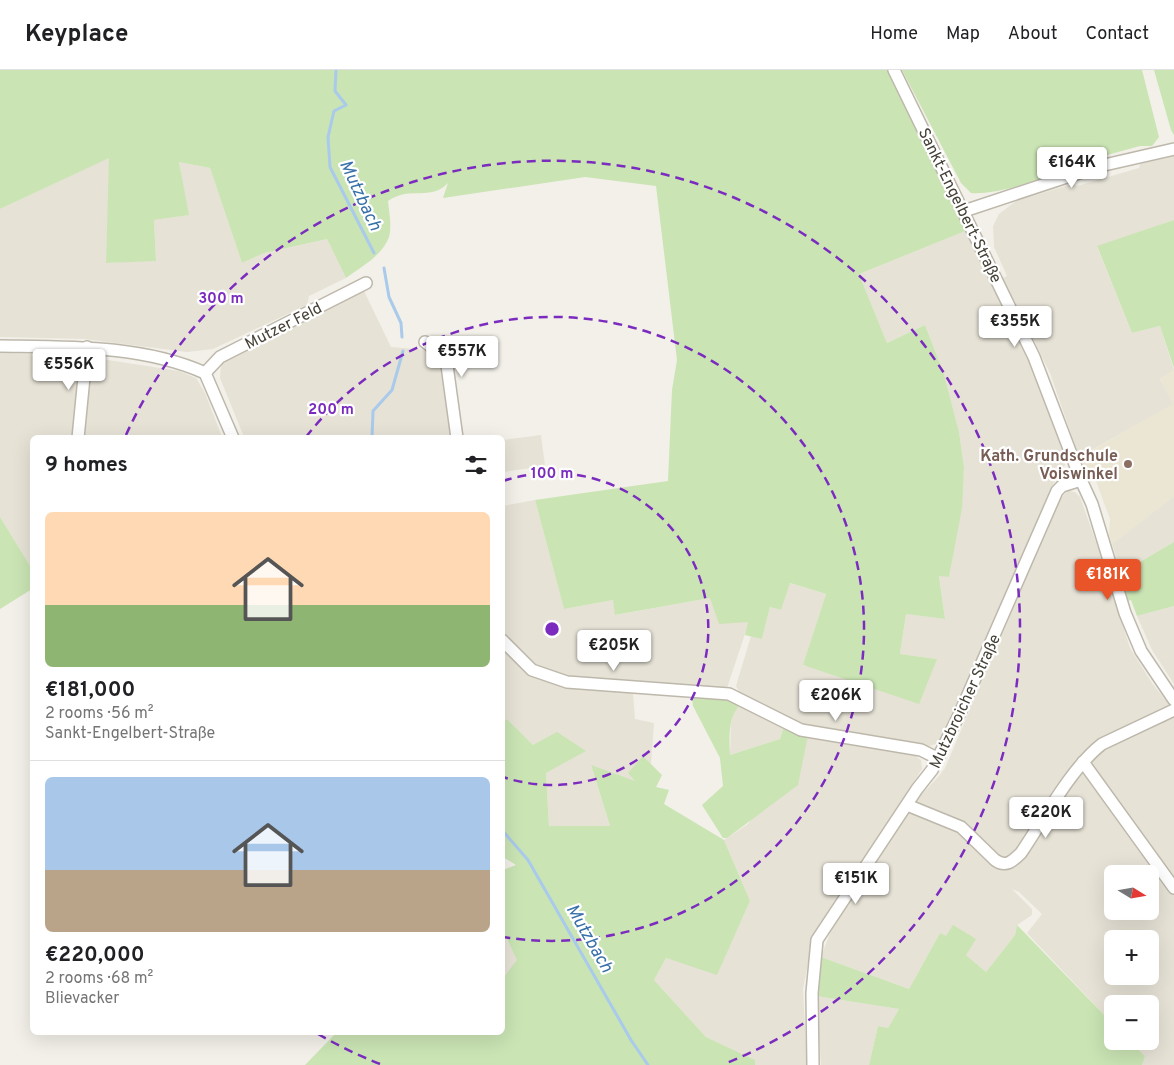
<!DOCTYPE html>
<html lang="en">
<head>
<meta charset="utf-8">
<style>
  body { margin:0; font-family:Overpass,sans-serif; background:#f6f6f6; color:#202124; height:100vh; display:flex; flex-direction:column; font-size:19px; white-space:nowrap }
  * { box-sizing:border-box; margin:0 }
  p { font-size:16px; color:#757577 }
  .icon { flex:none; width:28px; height:28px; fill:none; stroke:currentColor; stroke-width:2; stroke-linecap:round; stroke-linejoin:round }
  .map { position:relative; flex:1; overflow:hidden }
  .drawer { position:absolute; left:30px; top:365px; width:475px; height:600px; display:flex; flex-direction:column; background:#fff; border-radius:8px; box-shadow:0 5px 20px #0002 }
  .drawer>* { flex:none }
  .needle { width:32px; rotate:101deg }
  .fabs { position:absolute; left:1104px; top:795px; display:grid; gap:10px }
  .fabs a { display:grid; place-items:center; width:55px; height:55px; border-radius:8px; background:#fff; box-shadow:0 5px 20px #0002; font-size:25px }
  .price { position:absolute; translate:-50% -42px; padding:0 11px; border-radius:5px; background:#fff; color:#222; font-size:16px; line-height:32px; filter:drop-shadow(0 1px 2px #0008) }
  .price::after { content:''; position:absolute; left:50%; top:30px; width:15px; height:11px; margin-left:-8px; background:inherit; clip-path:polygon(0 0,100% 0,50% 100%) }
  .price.selected { background:#e95528; color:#fff }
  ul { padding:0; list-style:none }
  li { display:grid; align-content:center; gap:10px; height:265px; padding:0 15px }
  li+li { border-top:1px solid #e0e0e0 }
  li span { display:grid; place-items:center; height:155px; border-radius:8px; color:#555 }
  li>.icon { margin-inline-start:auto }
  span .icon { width:90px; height:90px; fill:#fffc; stroke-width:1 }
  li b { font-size:21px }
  h2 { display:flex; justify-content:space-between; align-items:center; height:60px; padding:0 15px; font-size:21px }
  header { display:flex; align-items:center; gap:30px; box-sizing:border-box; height:70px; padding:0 25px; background:#fff; border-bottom:1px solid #e0e0e0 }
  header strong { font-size:24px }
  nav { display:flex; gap:28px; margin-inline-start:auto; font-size:18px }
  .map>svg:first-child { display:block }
</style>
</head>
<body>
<header>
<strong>Keyplace</strong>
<nav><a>Home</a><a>Map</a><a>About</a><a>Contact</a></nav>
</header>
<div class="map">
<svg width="1174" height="995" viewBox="0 0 1174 995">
  <rect width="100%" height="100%" fill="#f2f0e8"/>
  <g fill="#e6e2d6" fill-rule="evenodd">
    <polygon points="1174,84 1174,150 1097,177 1132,263 1160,256 1174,300 1160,309 1174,334 1079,387 1050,303 1003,208 1007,206 994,177 993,156 999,144 1016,131 1072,114 1077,116 1139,98 1140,94"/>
    <polygon points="110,87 106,193 156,190 154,150 188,145 179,92 210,98 242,193 264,183 327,169 346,208 309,226 307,235 213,279 187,282 84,269 0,267 0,139"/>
    <polygon points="968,160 1027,282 1064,379 1065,395 1052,416 974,601 939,673 926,677 855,662 854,664 797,654 777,645 764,634 741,625 736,616 751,566 762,569 770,537 781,540 789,513 826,524 803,596 937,589 900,584 906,544 945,549 939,505 949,507 961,438 964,397 959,362 944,304 925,255 887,273 859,204"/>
    <polygon points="364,221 391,277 428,280 440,288 452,367 244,367 220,308 221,296 224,290"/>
    <polygon points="0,283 76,285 179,301 196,308 205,323 222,367 32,368 32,499 0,447"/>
    <polygon points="541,365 545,396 503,402 503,370"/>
    <path d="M1068 421 1075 422 1080 427 1102 489 1100 496 1102 503 1099 504 1101 511 1108 510 1130 578 1152 613 1174 641V995H1142L1145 986 1130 971H1150V934H1112V953L1027 863 1042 844 1019 822 1012 819 1032 839V845L1017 855 1015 865 986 902 940 863 909 919 821 887 832 858 847 833 919 727 939 706 945 698 1060 429ZM1112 804H1150V841H1112ZM1112 869H1150V906H1112Z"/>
    <polygon points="1174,426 1174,472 1121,503 1112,474"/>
    <polygon points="535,430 564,539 613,530 616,545 710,528 749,552 727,618 567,606 540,597 524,587 511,574 503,562 503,436"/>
    <polygon points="1174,536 1174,614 1152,580 1137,546"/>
    <polygon points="502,574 531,606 581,618 633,623 635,649 654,653 651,694 643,686 637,712 591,696 610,756 549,756 546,703 585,681 533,675 507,649 503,653"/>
    <polygon points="741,634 783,659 780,669 730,685 731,653 734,640"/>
    <polygon points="808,665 915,686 921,690 922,699 813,867 803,919 807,995 755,995 755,990 706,967 654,910 666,888 717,904 750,831 724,770 748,754"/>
    <polygon points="502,861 518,890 503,908 502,908"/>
    <polygon points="816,926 899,939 888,958 878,956 869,995 821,995"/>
  </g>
  <polygon fill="#eae6d3" points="1174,300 1174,426 1112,474 1109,465 1110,449 1096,411 1087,404 1080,387 1173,334 1160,308"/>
  <g fill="#cae4b4">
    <path d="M0 0H887L968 160 859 204 887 273 925 255 944 304 959 362 964 397 962 438 949 507 939 506 945 549 906 544 900 584 937 589 919 634 803 595 826 524 790 513 781 540 770 537 762 569 745 565 748 552 719 554 710 528 615 545 613 530 564 539 535 430 668 411 672 320 677 290 656 116 585 107 443 128 448 113C430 132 411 115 388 131 389 141 392 157 389 167 382 186 361 197 346 208L327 169 264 183 242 193 210 98 179 92 189 145 154 150 156 191 106 193 109 88 0 139Z"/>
    <path d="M902 0H1142L1159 67 1152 76H1140L1096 88 1093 93C1064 102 1000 126 971 123L961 113Z"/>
    <polygon points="1154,0 1174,0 1174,65 1171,60"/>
    <polygon points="1174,150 1174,298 1160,256 1132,263 1097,176"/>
    <polygon points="0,447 32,499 32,519 0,539"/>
    <polygon points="1174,472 1174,536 1137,546 1131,530 1128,531 1121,503"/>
    <path d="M692 627 725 629 741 634C728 645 729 668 730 685L780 669 783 659 808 665 798 715 727 768H723L702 735 723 716 720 688 693 636Z"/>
    <polygon points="507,649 533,675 557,662 586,681 546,703 549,756 610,756 591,695 635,711 628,703 643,686 662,705 656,717 669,720 664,734 724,770 750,831 717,905 666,888 654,910 706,967 755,990 755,995 305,995 336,963 398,962 408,965 420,962 502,962 503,908 517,890 503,861 503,800 516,795 503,787 502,653"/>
    <polygon points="953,855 976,869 966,885 986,902 1015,865 1017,855 1112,953 1112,971 1130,971 1145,986 1142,995 869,995 878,956 888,958 899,939 816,926 821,887 909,919 940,863 946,866"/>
  </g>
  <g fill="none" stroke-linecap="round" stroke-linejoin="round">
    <g stroke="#a9caeb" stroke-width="3">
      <polyline points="336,0 335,21 346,35 334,41 328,67 330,97 374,183"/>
      <polyline points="384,198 389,227 401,253 402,267"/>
      <polyline points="372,368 373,341 392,320 403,281"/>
      <polyline points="502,760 528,790 631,970 648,995"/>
    </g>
    <defs>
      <g id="minor">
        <polyline points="894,0 1034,287 1081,410 1092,434 1125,543 1141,581 1174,630"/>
        <polyline points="964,141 1100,96 1174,79"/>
        <polyline points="425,272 446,288 457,368"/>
        <path d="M0 276C68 277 142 275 205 303L233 368"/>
        <polyline points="205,303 220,287 366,213"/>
        <polyline points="78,368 87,277"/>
        <polyline points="502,570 532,600 567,612 729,624 801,660 921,680 937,688"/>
        <polyline points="1083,692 1174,818"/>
        <path d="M907 735 961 757 995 790C1006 798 1013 791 1021 783 1044 749 1071 698 1102 674L1174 640"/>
        <polyline points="813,995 812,923 817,870 917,719 932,700 960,643 1057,421 1062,416 1081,410"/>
      </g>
    </defs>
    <use href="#minor" stroke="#bdb8ab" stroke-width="14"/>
    <use href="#minor" stroke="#fff" stroke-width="11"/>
  </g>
  <g fill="none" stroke="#7b2cbf" stroke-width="2.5" stroke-dasharray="9 6">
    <path d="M503 411A156 156 0 1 1 503 707"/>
    <path d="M306 367A312 312 0 1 1 503 867"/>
    <path d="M380 994A468 468 0 0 1 318 964M126 365A468 468 0 1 1 724 994"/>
  </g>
  <circle fill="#8d6e63" stroke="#fff" stroke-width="2" cx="1128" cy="394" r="5"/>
  <g text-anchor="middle" stroke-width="4.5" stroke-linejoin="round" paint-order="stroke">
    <g font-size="16" fill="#454137" stroke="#fff">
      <text transform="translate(961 135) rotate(64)" y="6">Sankt-Engelbert-Straße</text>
      <text transform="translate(283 255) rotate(-27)" y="6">Mutzer Feld</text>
      <text transform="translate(964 631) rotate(-65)" y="6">Mutzbroicher Straße</text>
    </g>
    <g font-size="16" font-weight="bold" fill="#785e54" stroke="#fff" text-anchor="end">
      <text x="1118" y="391">Kath. Grundschule<tspan x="1118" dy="18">Voiswinkel</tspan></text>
    </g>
    <g font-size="18" font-style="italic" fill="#3870a9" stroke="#fff">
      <text transform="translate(361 125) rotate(65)" y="6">Mutzbach</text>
      <text transform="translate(590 868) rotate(60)" y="6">Mutzbach</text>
    </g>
  </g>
  <circle cx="552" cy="559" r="8" fill="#7b2cbf" stroke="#fff" stroke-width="2.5"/>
  <g font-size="15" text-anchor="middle" font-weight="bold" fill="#7b2cbf" stroke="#fff" stroke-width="4.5" stroke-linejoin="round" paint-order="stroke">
    <text x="221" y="233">300 m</text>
    <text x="331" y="344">200 m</text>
    <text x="552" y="408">100 m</text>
  </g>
</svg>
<div class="fabs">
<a><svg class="needle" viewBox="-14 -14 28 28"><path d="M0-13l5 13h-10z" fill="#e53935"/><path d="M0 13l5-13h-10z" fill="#757577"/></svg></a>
<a>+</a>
<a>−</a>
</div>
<b class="price" style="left:1072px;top:119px">€164K</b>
<b class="price" style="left:1015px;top:278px">€355K</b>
<b class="price" style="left:462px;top:308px">€557K</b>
<b class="price" style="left:69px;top:321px">€556K</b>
<b class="price selected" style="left:1108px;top:531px">€181K</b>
<b class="price" style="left:614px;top:602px">€205K</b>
<b class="price" style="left:836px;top:652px">€206K</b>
<b class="price" style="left:1046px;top:769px">€220K</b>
<b class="price" style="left:856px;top:835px">€151K</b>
<section class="drawer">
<h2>9 homes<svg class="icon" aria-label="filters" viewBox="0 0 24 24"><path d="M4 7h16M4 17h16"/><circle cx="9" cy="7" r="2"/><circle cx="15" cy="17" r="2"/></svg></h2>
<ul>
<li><span style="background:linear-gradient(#ffd9b3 60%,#8fb573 0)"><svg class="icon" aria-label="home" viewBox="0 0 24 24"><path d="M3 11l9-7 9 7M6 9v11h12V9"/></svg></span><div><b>€181,000</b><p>2 rooms · 56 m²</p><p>Sankt-Engelbert-Straße</p></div></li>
<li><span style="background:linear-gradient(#a9c7e8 60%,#b9a48a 0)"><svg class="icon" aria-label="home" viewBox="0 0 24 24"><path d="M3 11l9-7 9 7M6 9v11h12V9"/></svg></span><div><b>€220,000</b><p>2 rooms · 68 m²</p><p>Blievacker</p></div></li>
</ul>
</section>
</div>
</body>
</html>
